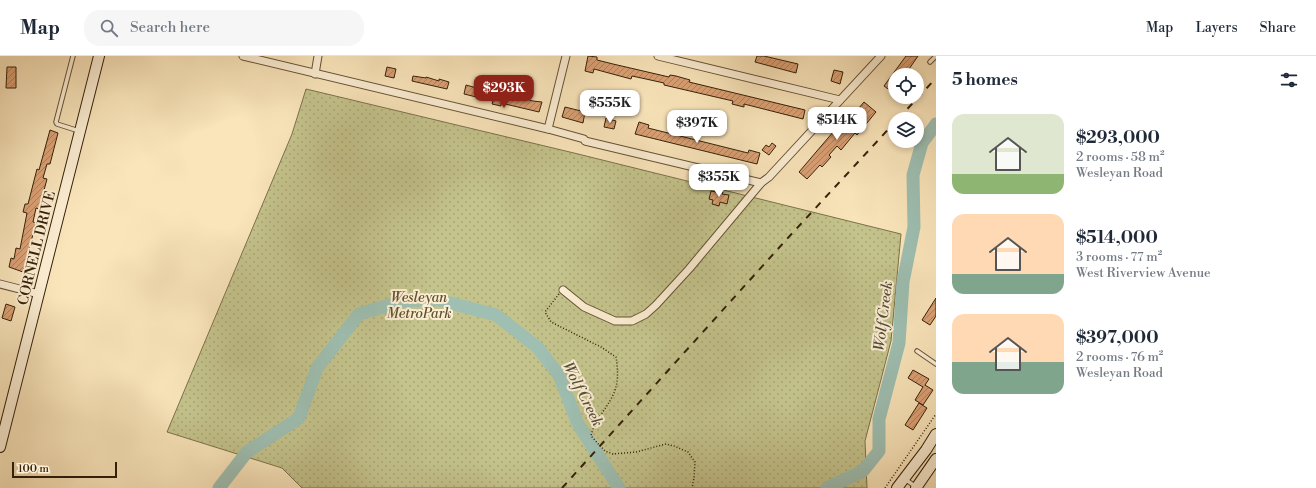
<!DOCTYPE html>
<html lang="en">
<head>
<meta charset="utf-8">
<style>
  body { margin:0; font-family:"Libre Bodoni",serif; background:#f6f6f7; color:#1f2937; height:100vh; display:flex; flex-direction:column; font-size:15px; white-space:nowrap }
  * { box-sizing:border-box; margin:0 }
  p { font-size:13px; color:#747a83 }
  .icon { flex:none; width:22px; height:22px; fill:none; stroke:currentColor; stroke-width:2; stroke-linecap:round; stroke-linejoin:round }
  .map { position:relative; flex:1; overflow:hidden }
  .side { display:flex; flex-direction:column; background:#fff; width:380px }
  .side>* { flex:none }
  .controls { position:absolute; left:888px; top:12px; display:grid; gap:8px }
  .controls a { display:grid; place-items:center; width:36px; height:36px; border-radius:50%; background:#fff; box-shadow:0 2px 6px #0003; font-size:20px }
  .scale { position:absolute; left:12px; bottom:10px; width:105px; box-sizing:border-box; padding-left:4px; border:2px solid #35210a; border-top:0; font-size:11px; line-height:14px; white-space:nowrap; color:#35210a; -webkit-text-stroke:3px #fceed3; paint-order:stroke }
  .price { position:absolute; translate:-50% -34px; padding:0 9px; border-radius:8px; background:#fff; color:#222; font-size:13px; line-height:26px; filter:drop-shadow(0 1px 2px #0008) }
  .price::after { content:''; position:absolute; left:50%; top:24px; width:12px; height:9px; margin-left:-6px; background:inherit; clip-path:polygon(0 0,100% 0,50% 100%) }
  .price.current { background:#8f2418; color:#fff }
  ul { padding:0; list-style:none }
  li { display:flex; align-items:center; gap:12px; height:100px; padding:0 16px }
  li span { display:grid; place-items:center; flex:none; width:112px; height:80px; border-radius:12px; color:#555 }
  li>.icon { margin-inline-start:auto }
  span .icon { width:48px; height:48px; fill:#fffc; stroke-width:1 }
  li b { font-size:17px }
  h2 { display:flex; justify-content:space-between; align-items:center; height:48px; padding:0 16px; font-size:17px }
  header { display:flex; align-items:center; gap:24px; box-sizing:border-box; height:56px; padding:0 20px; background:#fff; border-bottom:1px solid #e0e1e3 }
  header strong { font-size:19px }
  nav { display:flex; gap:22px; margin-inline-start:auto; font-size:14px }
  .search { width:280px; height:36px; background:#f6f6f7; display:flex; align-items:center; gap:10px; box-sizing:border-box; padding:0 14px; border-radius:16px; color:#747a83; font-size:15px }
  main { display:flex; flex:1; min-height:0 }
  .map>svg:first-child { display:block }
</style>
</head>
<body>
<header>
<strong>Map</strong>
<div class="search"><svg class="icon" aria-label="search" viewBox="0 0 24 24"><circle cx="10" cy="10" r="6"/><path d="M15 15l6 6"/></svg>Search here</div>
<nav><a>Map</a><a>Layers</a><a>Share</a></nav>
</header>
<main>
<div class="map">
<svg width="936" height="432" viewBox="0 0 936 432">
  <defs>
    <pattern id="park-dots" width="8" height="8" patternUnits="userSpaceOnUse"><rect width="8" height="8" fill="#c4c38c"/><path d="M2 2h.1M6 6h.1" fill="none" stroke="#a9a777" stroke-width="1.8" stroke-linecap="round"/></pattern>
    <pattern id="building-hatch" width="6" height="6" patternUnits="userSpaceOnUse"><rect width="6" height="6" fill="#daa175"/><path d="M-1 1l2-2M0 6l6-6M5 7l2-2" fill="none" stroke="#b2835e"/></pattern>
  </defs>
  <rect width="100%" height="100%" fill="#fae5bb"/>
  <filter id="stains"><feTurbulence type="fractalNoise" baseFrequency=".005" numOctaves="4"/><feColorMatrix values="0 0 0 0 .2 0 0 0 0 .09 0 0 0 0 .02 0 0 0 .5 -.17"/></filter>
  <radialGradient id="worn" r=".72"><stop offset=".6" stop-color="#630" stop-opacity="0"/><stop offset="1" stop-color="#630" stop-opacity=".3"/></radialGradient>
  <polygon fill="url(#park-dots)" stroke="#7c724b" points="306,33 574,97 901,178 891,285 865,385 867,432 302,432 282,412 167,376 292,78"/>
  <g fill="none" stroke-linecap="round" stroke-linejoin="round">
    <g stroke="#9ebfb2" stroke-width="13">
      <polyline points="219,432 247,396 299,362 317,312 359,258 403,245 435,243 496,259 537,291 559,319 578,368 619,432"/>
      <polyline points="827,432 863,415 879,395 879,363 899,287 903,226 914,171 913,119 922,87 936,68"/>
    </g>
  </g>
  <g fill="url(#building-hatch)" stroke="#35210a">
    <polygon points="588,0 597,1 597,4 613,8 669,21 670,19 676,20 690,24 689,26 805,54 803,63 744,48 744,51 732,48 733,45 664,29 664,27 646,23 632,20 631,23 594,13 593,17 585,15"/>
    <polygon points="757,0 764,0 798,8 796,17 755,6"/>
    <polygon points="906,0 918,0 905,19 895,19 895,38 884,30"/>
    <polygon points="7,11 16,11 16,32 6,32"/>
    <polygon points="387,11 396,13 394,22 385,20"/>
    <polygon points="834,14 843,16 840,28 831,25"/>
    <polygon points="413,20 426,22 426,21 439,25 439,23 449,26 447,33 412,25"/>
    <polygon points="466,29 495,37 496,34 533,45 542,46 539,56 501,47 501,50 492,48 493,45 464,38"/>
    <polygon points="864,46 876,56 857,79 855,77 841,94 837,90 829,99 831,101 822,111 820,109 807,123 799,116 834,75 839,79 848,70 850,71 862,57 858,53"/>
    <polygon points="565,51 585,56 583,67 562,61"/>
    <polygon points="606,62 616,65 614,73 604,71"/>
    <polygon points="639,66 649,69 648,72 748,97 749,94 760,97 757,108 635,78"/>
    <polygon points="50,74 58,77 50,108 47,108 43,122 47,123 39,153 36,152 33,166 36,167 23,216 9,211 11,202 14,203 16,192 20,193 27,157 23,156 25,148 28,148 37,113 39,114"/>
    <polygon points="772,87 776,90 769,99 762,94 766,89 769,91"/>
    <polygon points="717,134 723,136 722,138 729,139 727,148 720,146 719,150 712,148 713,144 709,143 711,135 716,136"/>
    <polygon points="936,242 936,260 930,269 922,264"/>
    <polygon points="6,248 15,251 11,265 2,262"/>
    <polygon points="913,314 929,323 925,329 933,334 923,349 915,344 923,331 908,322"/>
    <polygon points="919,347 927,352 913,374 905,369"/>
  </g>
  <g fill="none" stroke-linecap="round" stroke-linejoin="round">
    <defs>
      <g id="lane">
        <polyline points="73,0 56,66 57,68 79,75"/>
        <polyline points="930,6 936,0"/>
        <polyline points="917,295 936,308"/>
        <polyline points="905,423 916,431"/>
      </g>
      <g id="street">
        <polyline points="243,0 548,73 584,83 585,85 761,127"/>
        <polyline points="658,0 840,44"/>
        <polyline points="315,18 318,0"/>
        <polyline points="548,73 566,0"/>
        <polyline points="0,228 39,238"/>
        <polyline points="563,234 584,251 615,265 632,265 646,258 656,249 689,213 761,127 769,121 881,0"/>
      </g>
      <g id="secondary">
        <polyline points="0,391 99,0"/>
        <polyline points="897,432 926,394 936,378"/>
        <polyline points="916,432 936,403"/>
      </g>
    </defs>
    <use href="#lane" stroke="#665236" stroke-width="5.5"/>
    <use href="#street" stroke="#665236" stroke-width="9"/>
    <use href="#secondary" stroke="#35210a" stroke-width="12"/>
    <g stroke="#35210a" stroke-width="1.5" stroke-dasharray="1 2" stroke-linecap="butt">
      <path d="M559 238 545 256 551 266 601 291 616 301C618 314 619 329 612 341 605 355 594 365 591 380L605 395 613 398 636 396 666 388 674 390 688 396 695 406 694 422 692 432"/>
      <polyline points="885,432 936,358"/>
    </g>
    <use href="#lane" stroke="#fceed3" stroke-width="3.5"/>
    <use href="#street" stroke="#fceed3" stroke-width="7"/>
    <use href="#secondary" stroke="#fceed3" stroke-width="10"/>
    <g stroke="#35210a" stroke-width="2" stroke-dasharray="7 7" stroke-linecap="butt">
      <polyline points="898,63 936,22"/>
      <polyline points="562,432 786,184 895,66"/>
    </g>
  </g>
  <g text-anchor="middle" stroke-width="4" stroke-linejoin="round" paint-order="stroke">
    <g font-size="14" fill="#35210a" stroke="#fceed3">
      <text transform="translate(36 192) rotate(-76)" y="5">CORNELL DRIVE</text>
    </g>
    <g font-size="14" font-style="italic" fill="#605231" stroke="#fceed3">
      <text x="419" y="246">Wesleyan<tspan x="419" dy="16">MetroPark</tspan></text>
    </g>
    <g font-size="15" font-style="italic" fill="#54503c" stroke="#fceed3">
      <text transform="translate(883 260) rotate(-83)" y="5">Wolf Creek</text>
      <text transform="translate(583 338) rotate(63)" y="5">Wolf Creek</text>
    </g>
  </g>
  <rect width="100%" height="100%" filter="url(#stains)"/>
  <rect width="100%" height="100%" fill="url(#worn)"/>
</svg>
<div class="controls">
<a><svg class="icon" aria-label="locate" viewBox="0 0 24 24"><circle cx="12" cy="12" r="6"/><path d="M12 2v4M12 18v4M2 12h4M18 12h4"/></svg></a>
<a><svg class="icon" aria-label="layers" viewBox="0 0 24 24"><path d="M12 4l9 5-9 5-9-5zM3 14l9 5 9-5"/></svg></a>
</div>
<div class="scale">100 m</div>
<b class="price current" style="left:504px;top:53px">$293K</b>
<b class="price" style="left:610px;top:68px">$555K</b>
<b class="price" style="left:837px;top:85px">$514K</b>
<b class="price" style="left:697px;top:88px">$397K</b>
<b class="price" style="left:719px;top:142px">$355K</b>
</div>
<section class="side">
<h2>5 homes<svg class="icon" aria-label="filters" viewBox="0 0 24 24"><path d="M4 7h16M4 17h16"/><circle cx="9" cy="7" r="2"/><circle cx="15" cy="17" r="2"/></svg></h2>
<ul>
<li><span style="background:linear-gradient(#dfe7d0 75%,#8fb573 0)"><svg class="icon" aria-label="home" viewBox="0 0 24 24"><path d="M3 11l9-7 9 7M6 9v11h12V9"/></svg></span><div><b>$293,000</b><p>2 rooms · 58 m²</p><p>Wesleyan Road</p></div></li>
<li><span style="background:linear-gradient(#ffd9b3 75%,#7fa58c 0)"><svg class="icon" aria-label="home" viewBox="0 0 24 24"><path d="M3 11l9-7 9 7M6 9v11h12V9"/></svg></span><div><b>$514,000</b><p>3 rooms · 77 m²</p><p>West Riverview Avenue</p></div></li>
<li><span style="background:linear-gradient(#ffd9b3 60%,#7fa58c 0)"><svg class="icon" aria-label="home" viewBox="0 0 24 24"><path d="M3 11l9-7 9 7M6 9v11h12V9"/></svg></span><div><b>$397,000</b><p>2 rooms · 76 m²</p><p>Wesleyan Road</p></div></li>
</ul>
</section>
</main>
</body>
</html>
